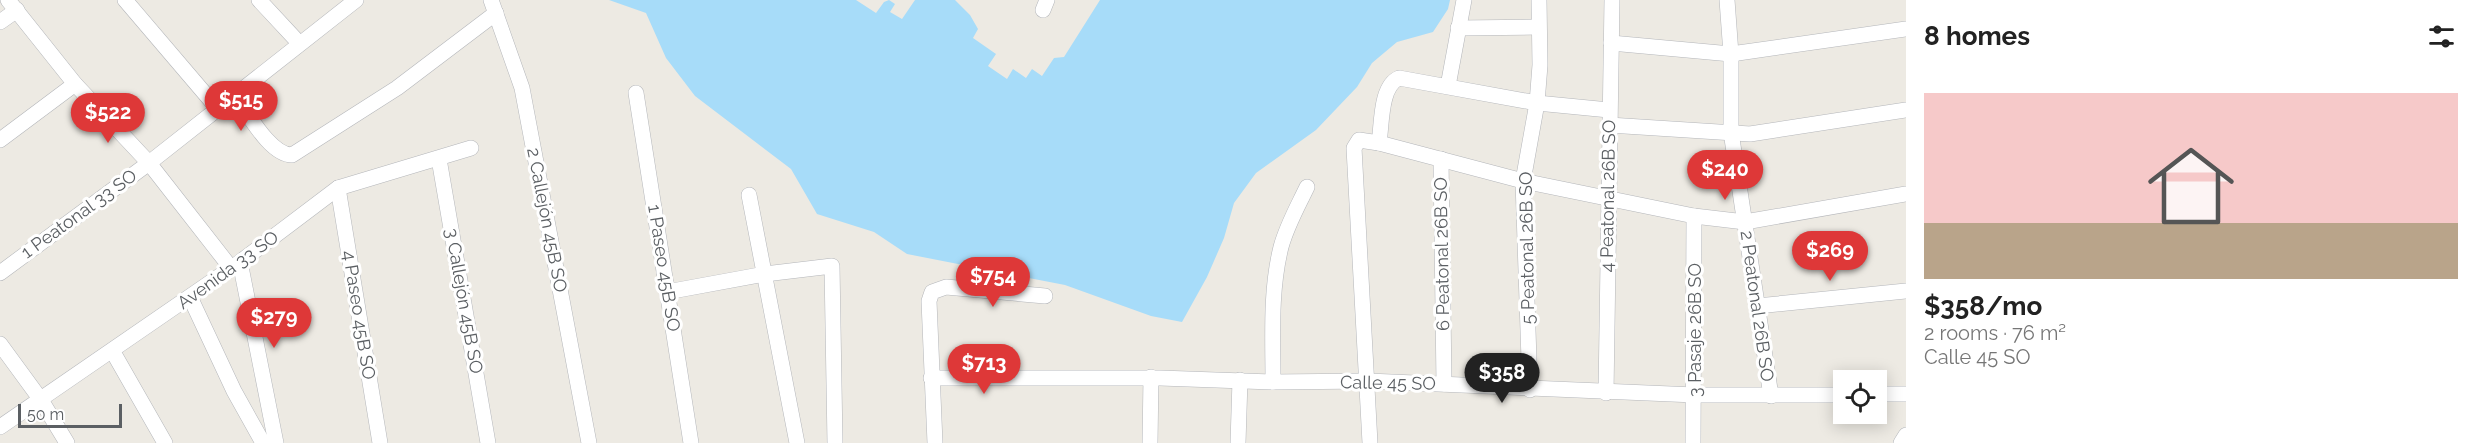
<!DOCTYPE html>
<html lang="en">
<head>
<meta charset="utf-8">
<style>
  body { margin:0; font-family:Raleway,sans-serif; background:#f2f2f2; color:#222; height:100vh; display:flex; flex-direction:column; font-size:22px; white-space:nowrap }
  * { box-sizing:border-box; margin:0 }
  p { font-size:20px; color:#767676 }
  .icon { flex:none; width:33px; height:33px; fill:none; stroke:currentColor; stroke-width:2; stroke-linecap:round; stroke-linejoin:round }
  .map { position:relative; flex:1; overflow:hidden }
  .panel { display:flex; flex-direction:column; background:#fff; width:570px }
  .panel>* { flex:none }
  .controls { position:absolute; left:1833px; top:370px; display:grid; gap:12px }
  .controls a { display:grid; place-items:center; width:54px; height:54px; border-radius:0px; background:#fff; box-shadow:0 3px 15px #0003; font-size:30px }
  .scale { position:absolute; left:18px; bottom:15px; width:104px; box-sizing:border-box; padding-left:6px; border:3px solid #5b5f63; border-top:0; font-size:16px; line-height:21px; white-space:nowrap; color:#5b5f63; -webkit-text-stroke:4px #fff; paint-order:stroke }
  .price { position:absolute; translate:-50% -51px; padding:0 14px; border-radius:21px; background:#de3838; color:#fff; font-size:20px; line-height:39px; filter:drop-shadow(0 2px 3px #0008) }
  .price::after { content:''; position:absolute; left:50%; top:36px; width:18px; height:14px; margin-left:-9px; background:inherit; clip-path:polygon(0 0,100% 0,50% 100%) }
  .price.on { background:#222; color:#fff }
  ul { padding:0; list-style:none }
  li { display:grid; align-content:center; gap:12px; height:318px; padding:0 18px }
  li span { display:grid; place-items:center; height:186px; border-radius:0px; color:#555 }
  li>.icon { margin-inline-start:auto }
  span .icon { width:108px; height:108px; fill:#fffc; stroke-width:1 }
  li b { font-size:26px }
  h2 { display:flex; justify-content:space-between; align-items:center; height:72px; padding:0 18px; font-size:26px }
  main { display:flex; flex:1; min-height:0 }
  .map>svg:first-child { display:block }
</style>
</head>
<body>
<main>
<div class="map">
<svg width="1906" height="443" viewBox="0 0 1906 443">
  <rect width="100%" height="100%" fill="#edeae3"/>
  <polygon fill="#a7dcf9" points="609,0 856,0 876,13 884,2 889,0 895,4 890,12 902,19 915,0 955,0 970,15 978,29 973,38 996,54 988,66 1007,79 1013,69 1026,78 1032,69 1042,76 1054,58 1064,57 1100,0 1450,0 1448,9 1433,32 1397,42 1372,63 1357,87 1316,130 1256,173 1234,203 1224,238 1207,277 1182,322 1151,316 1065,285 907,254 874,232 817,214 791,169 695,96 666,58 646,13"/>
  <g fill="none" stroke-linecap="round" stroke-linejoin="round">
    <defs>
      <g id="street">
        <polyline points="8,0 75,84 149,163 231,268"/>
        <polyline points="125,0 218,109"/>
        <polyline points="259,0 299,43"/>
        <polyline points="491,0 522,88 589,443"/>
        <polyline points="1727,0 1731,54 1731,132 1771,396"/>
        <polyline points="1043,10 1047,0"/>
        <polyline points="0,22 17,10"/>
        <polyline points="1458,28 1538,27"/>
        <polyline points="1611,43 1731,54 1906,29"/>
        <polyline points="1448,86 1464,0"/>
        <polyline points="636,93 691,443"/>
        <path d="M235 96C248 113 270 155 292 155L397 88 496 13"/>
        <polyline points="1609,125 1750,134 1906,110"/>
        <polyline points="0,140 75,84"/>
        <path d="M1379 143C1382 125 1380 86 1399 78L1537 103 1609 110"/>
        <polyline points="439,159 488,443"/>
        <polyline points="1441,159 1444,384"/>
        <polyline points="338,188 380,443"/>
        <polyline points="749,195 797,443"/>
        <polyline points="240,262 276,443"/>
        <polyline points="0,273 149,163 356,0"/>
        <polyline points="667,292 765,274 832,266 835,443"/>
        <polyline points="190,297 234,391 263,443"/>
        <polyline points="1757,306 1906,291"/>
        <polyline points="0,344 41,400 67,443"/>
        <polyline points="113,352 165,443"/>
        <polyline points="931,378 1160,378 1273,382 1368,381 1695,395 1844,395"/>
        <path d="M1273 382C1273 337 1270 291 1281 247 1287 225 1298 206 1307 187"/>
        <polyline points="1530,390 1523,181 1537,103 1540,65 1539,0"/>
        <polyline points="1606,393 1612,0"/>
        <polyline points="1876,394 1906,394"/>
        <polyline points="0,427 240,262 338,188 471,148"/>
        <polyline points="935,443 929,301 932,292 946,287 1045,296"/>
        <polyline points="1150,443 1151,377"/>
        <polyline points="1238,443 1240,380"/>
        <polyline points="1370,443 1354,148 1359,140 1379,143 1523,181 1694,216 1745,222 1906,194"/>
        <polyline points="1693,443 1694,216"/>
        <polyline points="1901,443 1906,435"/>
      </g>
    </defs>
    <use href="#street" stroke="#b4b6ba" stroke-width="16"/>
    <use href="#street" stroke="#fff" stroke-width="15"/>
  </g>
  <g text-anchor="middle" stroke-width="6" stroke-linejoin="round" paint-order="stroke">
    <g font-size="18" fill="#5b5f63" stroke="#fff">
      <text transform="translate(1608 196) rotate(-89)" y="6">4 Peatonal 26B SO</text>
      <text transform="translate(79 214) rotate(-36)" y="6">1 Peatonal 33 SO</text>
      <text transform="translate(547 220) rotate(79)" y="6">2 Callejón 45B SO</text>
      <text transform="translate(1527 248) rotate(-91)" y="6">5 Peatonal 26B SO</text>
      <text transform="translate(1442 254) rotate(-91)" y="6">6 Peatonal 26B SO</text>
      <text transform="translate(664 268) rotate(81)" y="6">1 Paseo 45B SO</text>
      <text transform="translate(228 270) rotate(-36)" y="6">Avenida 33 SO</text>
      <text transform="translate(464 301) rotate(80)" y="6">3 Callejón 45B SO</text>
      <text transform="translate(1757 306) rotate(82)" y="6">2 Peatonal 26B SO</text>
      <text transform="translate(359 315) rotate(81)" y="6">4 Paseo 45B SO</text>
      <text transform="translate(1695 330) rotate(-90)" y="6">3 Pasaje 26B SO</text>
      <text transform="translate(1388 383) rotate(1)" y="6">Calle 45 SO</text>
    </g>
  </g>
</svg>
<div class="controls">
<a><svg class="icon" aria-label="locate" viewBox="0 0 24 24"><circle cx="12" cy="12" r="6"/><path d="M12 2v4M12 18v4M2 12h4M18 12h4"/></svg></a>
</div>
<div class="scale">50 m</div>
<b class="price" style="left:241px;top:132px">$515</b>
<b class="price" style="left:108px;top:144px">$522</b>
<b class="price" style="left:1725px;top:201px">$240</b>
<b class="price" style="left:1830px;top:282px">$269</b>
<b class="price" style="left:993px;top:308px">$754</b>
<b class="price" style="left:274px;top:349px">$279</b>
<b class="price" style="left:984px;top:395px">$713</b>
<b class="price on" style="left:1502px;top:404px">$358</b>
</div>
<section class="panel">
<h2>8 homes<svg class="icon" aria-label="filters" viewBox="0 0 24 24"><path d="M4 7h16M4 17h16"/><circle cx="9" cy="7" r="2"/><circle cx="15" cy="17" r="2"/></svg></h2>
<ul>
<li><span style="background:linear-gradient(#f6c9c9 70%,#b9a48a 0)"><svg class="icon" aria-label="home" viewBox="0 0 24 24"><path d="M3 11l9-7 9 7M6 9v11h12V9"/></svg></span><div><b>$358/mo</b><p>2 rooms · 76 m²</p><p>Calle 45 SO</p></div></li>
</ul>
</section>
</main>
</body>
</html>
